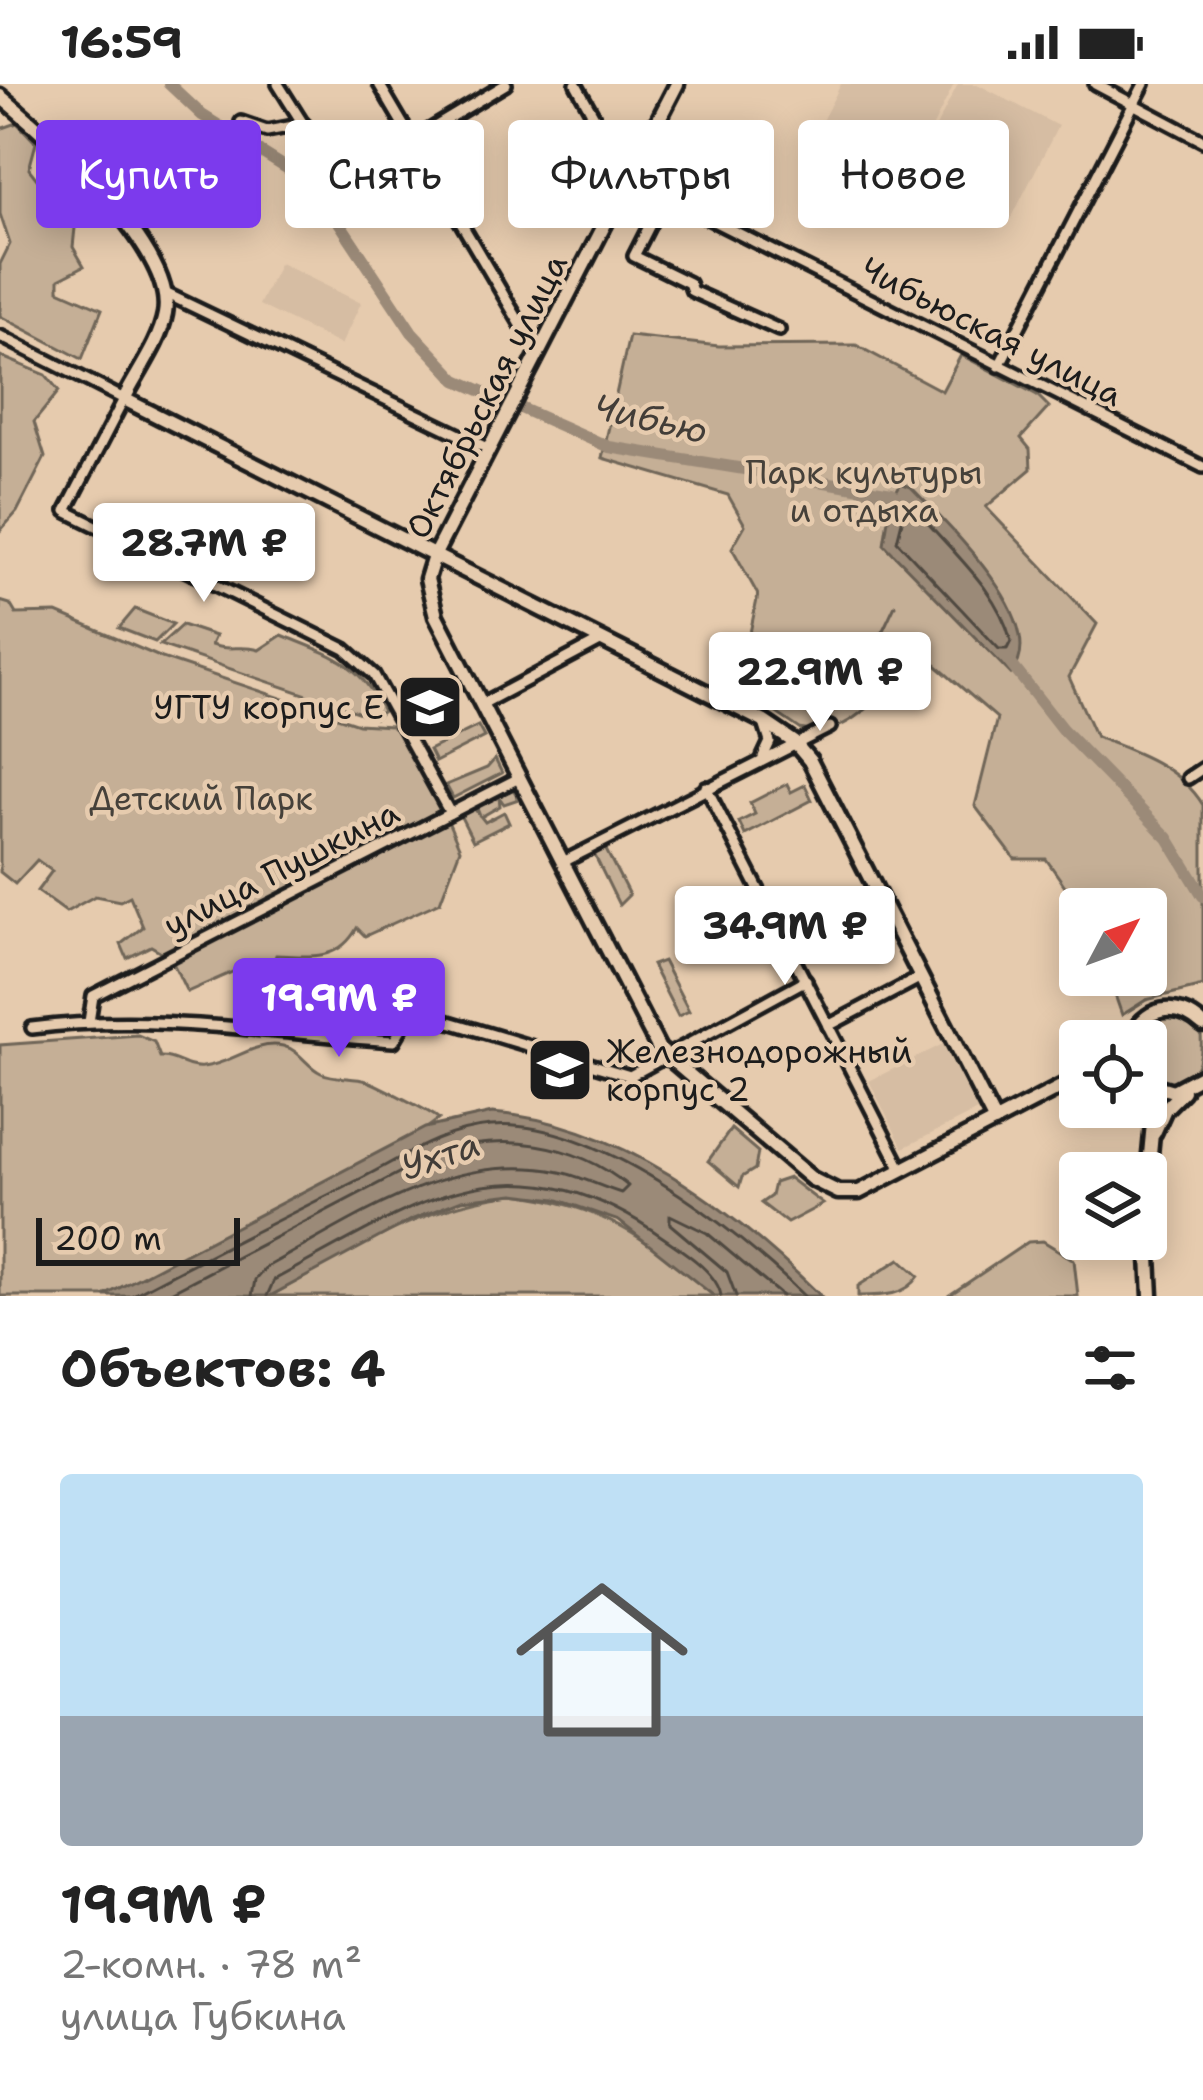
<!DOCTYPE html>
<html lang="ru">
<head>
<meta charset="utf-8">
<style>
  body { margin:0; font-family:"Shantell Sans",sans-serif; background:#f6f6f6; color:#222; height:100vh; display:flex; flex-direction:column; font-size:45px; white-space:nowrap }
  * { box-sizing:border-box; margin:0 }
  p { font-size:39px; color:#767676 }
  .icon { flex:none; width:66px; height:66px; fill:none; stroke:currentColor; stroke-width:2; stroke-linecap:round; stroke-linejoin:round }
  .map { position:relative; height:1212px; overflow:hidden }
  .sheet { display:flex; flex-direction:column; background:#fff; flex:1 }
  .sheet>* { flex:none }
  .top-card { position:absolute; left:36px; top:36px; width:1131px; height:108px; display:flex; gap:24px }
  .needle { width:78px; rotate:49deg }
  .fabs { position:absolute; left:1059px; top:804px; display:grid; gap:24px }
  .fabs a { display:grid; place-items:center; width:108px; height:108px; border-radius:12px; background:#fff; box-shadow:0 6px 30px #0003; font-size:60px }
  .scale { position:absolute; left:36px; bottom:30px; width:204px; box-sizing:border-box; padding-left:12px; border:6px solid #1c1c1c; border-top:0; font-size:33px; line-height:42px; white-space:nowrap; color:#1c1c1c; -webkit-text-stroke:9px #e6cbae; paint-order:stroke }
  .price { position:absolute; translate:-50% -102px; padding:0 27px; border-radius:12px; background:#fff; color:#222; font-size:39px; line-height:78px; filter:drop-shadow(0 3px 6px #0008) }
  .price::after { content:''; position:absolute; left:50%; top:72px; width:36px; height:27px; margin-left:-18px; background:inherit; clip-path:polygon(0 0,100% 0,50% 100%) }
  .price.selected { background:#7c3aed; color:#fff }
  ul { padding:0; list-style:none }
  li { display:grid; align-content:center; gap:24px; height:636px; padding:0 60px }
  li+li { border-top:3px solid #e0e0e0 }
  li span { display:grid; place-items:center; height:372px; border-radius:12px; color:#555 }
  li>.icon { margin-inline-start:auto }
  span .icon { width:216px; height:216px; fill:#fffc; stroke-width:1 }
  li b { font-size:51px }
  h2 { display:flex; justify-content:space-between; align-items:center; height:144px; padding:0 60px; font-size:51px }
  .tag { padding:0 42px; border-radius:12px; background:#fff; box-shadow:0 6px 30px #0003; font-size:42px; line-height:108px }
  .tag.selected { background:#7c3aed; color:#fff }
  .status { display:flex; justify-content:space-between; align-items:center; height:84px; padding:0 60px; background:#fff; direction:ltr }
  .status svg { height:33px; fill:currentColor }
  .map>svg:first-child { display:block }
</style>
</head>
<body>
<div class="status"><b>16:59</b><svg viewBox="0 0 49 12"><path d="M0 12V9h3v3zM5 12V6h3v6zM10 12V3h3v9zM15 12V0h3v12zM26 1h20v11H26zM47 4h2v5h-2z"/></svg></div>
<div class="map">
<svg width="1203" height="1212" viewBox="0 0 1203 1212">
  <rect width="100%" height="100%" fill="#e6cbae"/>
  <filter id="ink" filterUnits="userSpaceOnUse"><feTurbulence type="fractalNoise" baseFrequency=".00833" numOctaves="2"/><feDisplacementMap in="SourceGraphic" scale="24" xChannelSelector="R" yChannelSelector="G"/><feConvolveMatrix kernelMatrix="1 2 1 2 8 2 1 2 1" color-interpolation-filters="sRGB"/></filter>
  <g filter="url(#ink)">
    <g fill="#d6bda3">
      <polygon points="841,0 954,0 912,84 821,39"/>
      <polygon points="958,0 977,0 1058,42 1011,135 914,86"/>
      <polygon points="280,179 361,219 341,261 259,221"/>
      <polygon points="943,960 977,1027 903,1064 869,997"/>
    </g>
    <g fill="#c5af96" stroke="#706659" stroke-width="3">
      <polygon points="17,39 36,59 29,85 75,144 73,163 84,182 59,195 59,206 102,225 82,275 0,232 0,180 10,160 0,130 0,45"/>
      <path d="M629 252 719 262 856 261 942 307 961 271 1037 311 1049 323 1021 354 1030 365 1031 385 986 423 1097 540 1069 593 1096 653C1135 667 1181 684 1203 721V902L1146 916 1122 931 1108 891H1146V825H1081L1046 775H1015L975 722 997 634 917 565C891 596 852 660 800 645L759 617 766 601 743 582 758 511 732 464 745 441 728 411 602 374Z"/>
      <polygon points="0,272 46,291 59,307 34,338 45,373 17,428 0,447"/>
      <polygon points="0,517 10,520 16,530 57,529 162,574 358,640 391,642 402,651 440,726 163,869 151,862 127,874 121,860 143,843 130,812 120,817 95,812 66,828 37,807 52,787 37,776 15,800 0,788"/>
      <polygon points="135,525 173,540 155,558 119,544"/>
      <path d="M182 541 215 552 211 561C230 568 240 560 259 566L282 551C331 571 359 577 383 627L375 634 160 561Z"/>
      <polygon points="478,642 484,653 435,678 429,666"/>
      <polygon points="495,675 502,689 453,714 446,701 487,684"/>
      <polygon points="787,700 791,708 805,701 812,716 745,751 739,738 755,730 750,719"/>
      <polygon points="513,705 519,715 504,720 499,713 500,722 481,733 485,738 504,728 509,739 473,757 460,731 474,724 480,732 476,722"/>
      <path d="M447 735 460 765 440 818 365 852 357 844C338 878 311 872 276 871L267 895 237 886 187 908 171 875Z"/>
      <polygon points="604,762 629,811 619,821 593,768"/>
      <polygon points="663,877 689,927 678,932 652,881"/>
      <path d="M1172 929 1201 949C1203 977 1198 997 1167 1001L1146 992V957H1135L1146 938Z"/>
      <path d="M138 951 154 958 160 973C176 972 186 985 203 983 230 981 254 956 283 962 300 966 306 982 321 989 334 995 352 993 367 997 374 999 435 1030 439 1035L411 1056 104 1212H0V961Z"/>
      <polygon points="731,1045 758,1068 755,1085 742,1093 739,1103 708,1077"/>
      <polygon points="789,1094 823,1120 787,1139 761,1119 771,1112 774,1099"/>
      <path d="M514 1110C597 1119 653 1157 714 1212H270C349 1169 423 1120 514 1110Z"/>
      <polygon points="1043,1157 1074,1176 1078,1212 948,1212 1028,1158"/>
      <path d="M900 1175 919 1192C906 1212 883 1212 858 1212V1202Z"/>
    </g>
    <g fill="#9b8a78" stroke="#685e53" stroke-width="3">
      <path d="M901 399 911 403C946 440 1054 540 1011 590L884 460 891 416Z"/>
      <path d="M492 1029C618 1037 733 1126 821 1212H714L619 1137 556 1115 514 1110 462 1116 413 1135 270 1212H104L425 1044Z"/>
    </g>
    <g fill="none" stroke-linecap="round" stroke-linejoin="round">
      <g stroke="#4f4841" stroke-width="3">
        <path d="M914 423C948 465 997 503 1011 557L1007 565H999L897 457 905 425Z"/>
        <path d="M131 1212C206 1172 282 1134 358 1096 402 1074 440 1046 491 1042 593 1033 734 1143 804 1212"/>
        <path d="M163 1212 437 1069C502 1049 574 1057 628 1102L621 1109C601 1103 580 1092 560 1088 451 1066 357 1134 266 1183L255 1196 252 1212"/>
        <path d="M267 1212 274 1196C417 1119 510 1046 664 1154 683 1167 718 1189 721 1212"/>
        <polyline points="736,1212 727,1188 670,1140 670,1131 707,1149 782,1212"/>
      </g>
      <polyline stroke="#685e53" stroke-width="3" points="867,580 895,521"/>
      <g stroke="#9b8a78" stroke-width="12">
        <polyline points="169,0 202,31 315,102 412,248 457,296 609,363 892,409 903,425"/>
        <polyline points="1007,575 1062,645 1168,754 1203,812"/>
      </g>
      <defs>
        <g id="minor">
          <polyline points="278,0 320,67"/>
          <polyline points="379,0 537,268"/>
          <polyline points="576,0 628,94 1203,383"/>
          <polyline points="1095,0 1203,57"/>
          <polyline points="241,38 267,47 304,40"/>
          <polyline points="413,56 506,0"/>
          <polyline points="664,113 634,172 689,199 692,207 779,246"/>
          <polyline points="165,209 489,365"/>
          <polyline points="0,252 124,315 66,427 345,565 374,591 450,729"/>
          <polyline points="999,282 1144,0"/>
          <polyline points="482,620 602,556"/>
          <polyline points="763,673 770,658 764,639"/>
          <polyline points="1188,694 1203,684"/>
          <polyline points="706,703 902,1086"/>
          <polyline points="563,778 830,643"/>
          <polyline points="89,938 93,912 519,694"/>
          <polyline points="828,942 921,893"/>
          <path d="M32 944C152 929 275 949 394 957L408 933 443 936 630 992 806 896"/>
        </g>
        <g id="major">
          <polyline points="677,0 434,472 427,495 436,532 659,965 812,1095 838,1108 859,1108 1080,993"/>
          <path d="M0 12C46 50 177 166 165 230 160 258 137 289 124 315L763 637 794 658 810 677 995 1038"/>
          <path d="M1130 957C1143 922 1177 916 1203 941"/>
          <polyline points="1146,999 1173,1007 1203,991"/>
          <polyline points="1146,1006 1153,1039 1146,1113 1151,1212"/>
          <polyline points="1154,1049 1165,1025 1183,1007"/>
        </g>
      </defs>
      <use href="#minor" stroke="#1c1c1c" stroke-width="18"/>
      <use href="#major" stroke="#1c1c1c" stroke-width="21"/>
      <use href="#minor" stroke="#e6cbae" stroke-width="9"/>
      <use href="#major" stroke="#e6cbae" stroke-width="12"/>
    </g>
  </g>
  <defs>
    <symbol id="university-square" viewBox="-11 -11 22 22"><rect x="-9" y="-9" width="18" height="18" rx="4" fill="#1c1c1c" stroke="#e6cbae"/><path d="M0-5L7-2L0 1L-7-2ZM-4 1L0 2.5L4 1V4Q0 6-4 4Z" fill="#fff"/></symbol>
  </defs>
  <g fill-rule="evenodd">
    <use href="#university-square" x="392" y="585" width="76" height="76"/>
    <use href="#university-square" x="522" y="948" width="76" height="76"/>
  </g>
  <g text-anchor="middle" stroke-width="9" stroke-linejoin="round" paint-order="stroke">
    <g font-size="33" fill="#1c1c1c" stroke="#e6cbae">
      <text transform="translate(992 247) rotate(27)" y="12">Чибьюская улица</text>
      <text transform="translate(486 312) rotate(-63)" y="12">Октябрьская улица</text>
      <text transform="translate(281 784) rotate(-27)" y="12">улица Пушкина</text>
    </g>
    <g font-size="33" fill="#46413a" stroke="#e6cbae">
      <text x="864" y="400">Парк культуры<tspan x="864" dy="38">и отдыха</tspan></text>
      <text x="201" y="726">Детский Парк</text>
    </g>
    <g font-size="33" fill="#1c1c1c" stroke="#e6cbae" text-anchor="end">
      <text x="384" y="635">УГТУ корпус Е</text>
      <text x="606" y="979" text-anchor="start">Железнодорожный<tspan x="606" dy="38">корпус 2</tspan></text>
    </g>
    <g font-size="36" font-style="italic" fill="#423d38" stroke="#e6cbae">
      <text transform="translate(651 334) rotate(13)" y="13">Чибью</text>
      <text transform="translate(440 1071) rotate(-19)" y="13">Ухта</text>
    </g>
  </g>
</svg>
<div class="fabs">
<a><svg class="needle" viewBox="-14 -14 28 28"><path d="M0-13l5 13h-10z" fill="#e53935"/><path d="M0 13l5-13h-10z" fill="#767676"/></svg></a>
<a><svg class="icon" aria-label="locate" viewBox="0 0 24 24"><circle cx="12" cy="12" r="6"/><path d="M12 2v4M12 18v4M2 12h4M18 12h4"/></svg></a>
<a><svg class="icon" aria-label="layers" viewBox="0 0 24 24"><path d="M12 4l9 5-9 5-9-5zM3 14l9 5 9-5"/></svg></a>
</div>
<div class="scale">200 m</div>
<b class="price" style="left:204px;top:521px">28.7M ₽</b>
<b class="price" style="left:820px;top:650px">22.9M ₽</b>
<b class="price" style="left:785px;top:904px">34.9M ₽</b>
<b class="price selected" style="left:339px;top:976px">19.9M ₽</b>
<div class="top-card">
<a class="tag selected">Купить</a>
<a class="tag">Снять</a>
<a class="tag">Фильтры</a>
<a class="tag">Новое</a>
</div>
</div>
<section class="sheet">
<h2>Объектов: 4<svg class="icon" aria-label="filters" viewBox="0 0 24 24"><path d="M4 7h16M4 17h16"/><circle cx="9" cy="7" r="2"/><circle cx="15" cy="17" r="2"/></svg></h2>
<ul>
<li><span style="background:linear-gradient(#bfe0f5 65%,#9aa5b1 0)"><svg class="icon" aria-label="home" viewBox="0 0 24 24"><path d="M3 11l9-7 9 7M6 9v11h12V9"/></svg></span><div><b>19.9M ₽</b><p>2-комн. · 78 m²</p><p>улица Губкина</p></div></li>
</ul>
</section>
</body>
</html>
